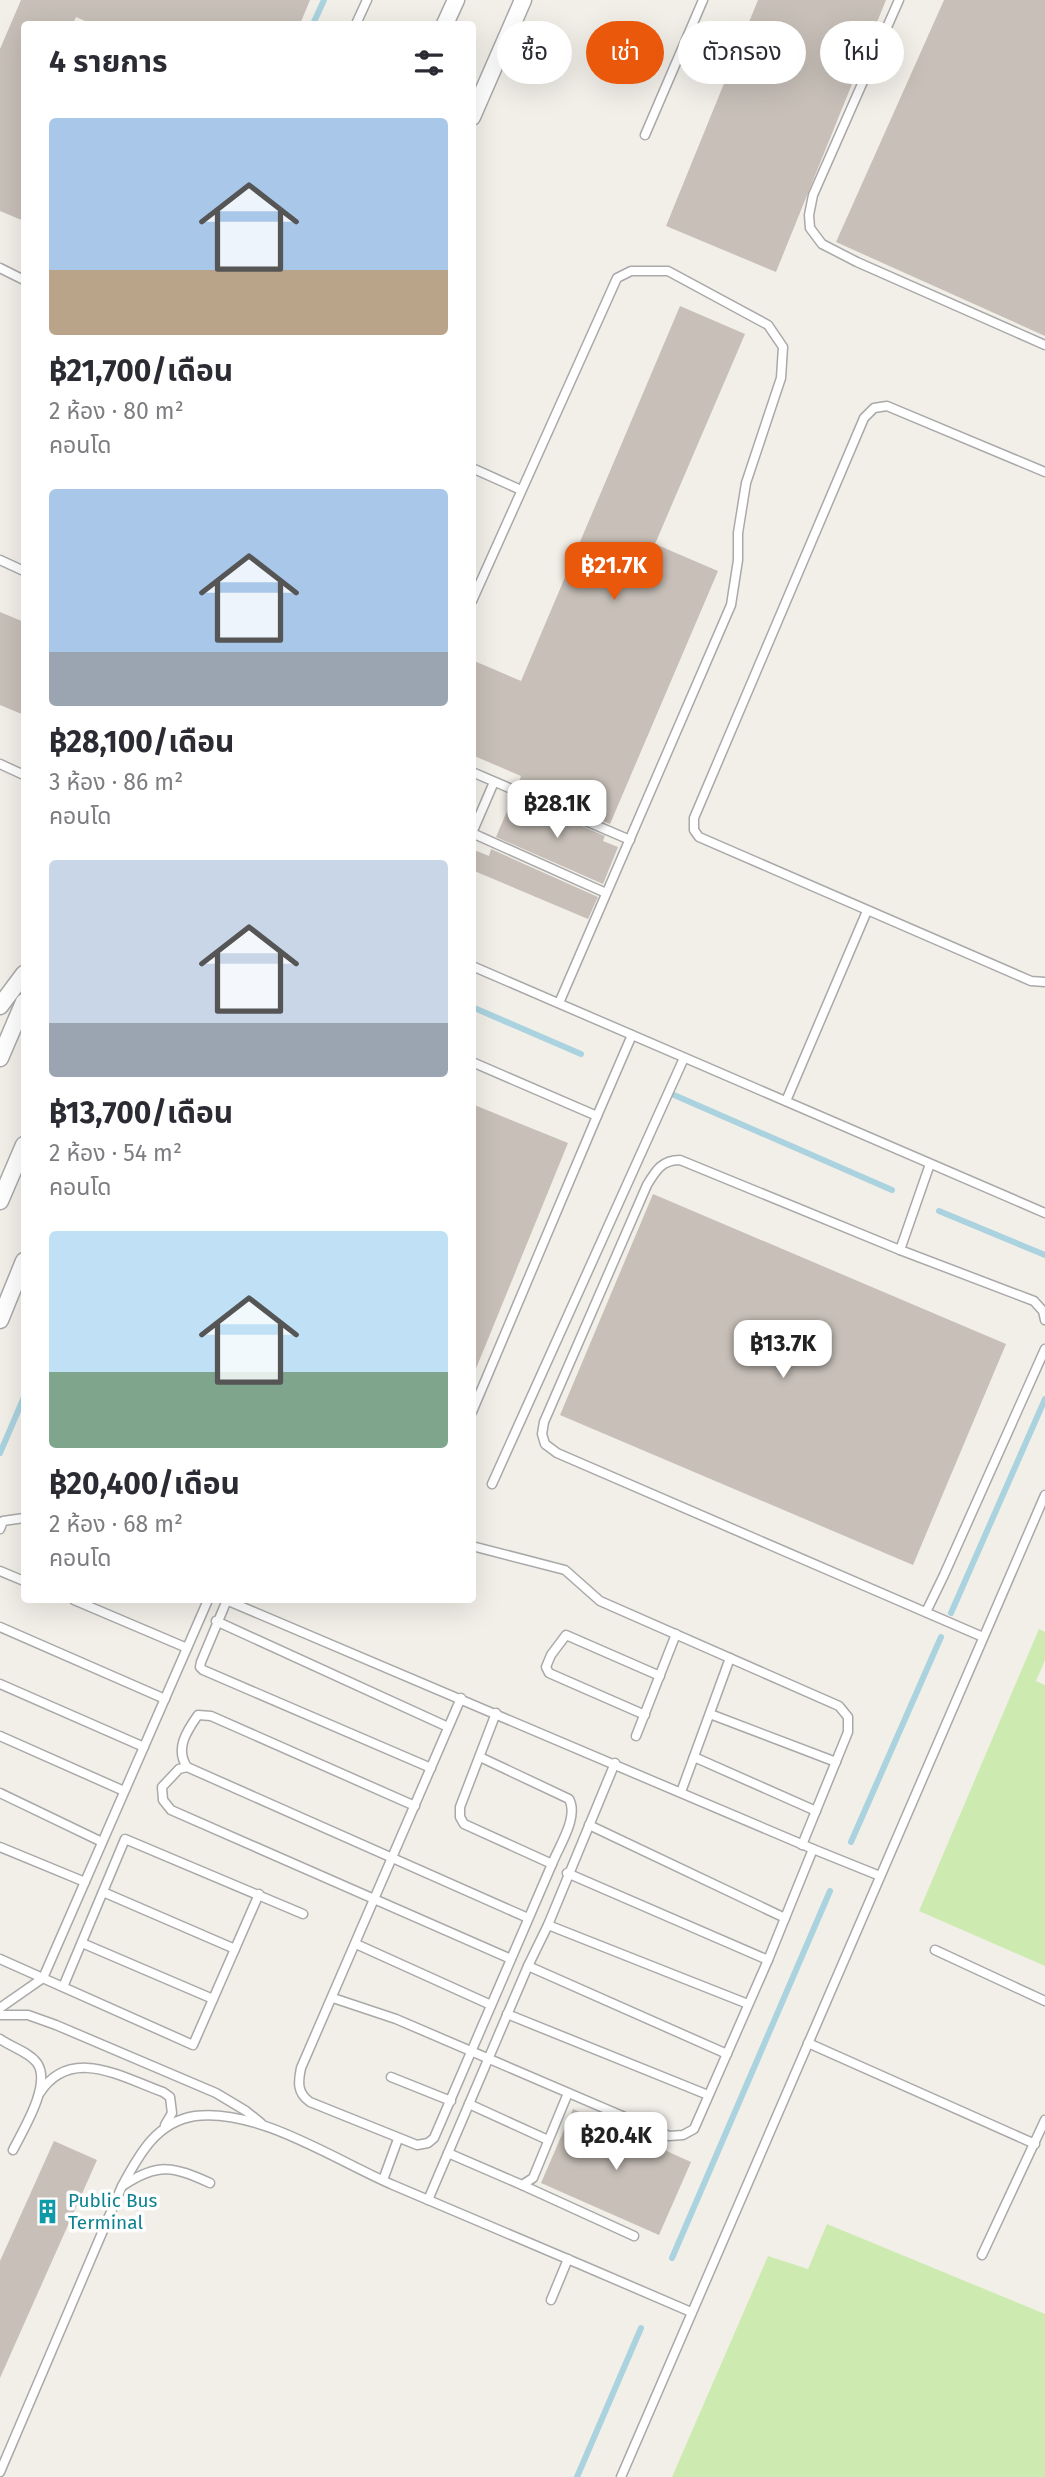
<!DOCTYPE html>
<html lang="th">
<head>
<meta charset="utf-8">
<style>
  body { margin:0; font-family:"Fira Sans","Noto Sans Thai",sans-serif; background:#f7f7f7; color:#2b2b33; height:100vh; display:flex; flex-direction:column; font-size:26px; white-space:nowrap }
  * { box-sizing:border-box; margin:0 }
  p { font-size:23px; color:#7c7c81 }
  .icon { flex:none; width:38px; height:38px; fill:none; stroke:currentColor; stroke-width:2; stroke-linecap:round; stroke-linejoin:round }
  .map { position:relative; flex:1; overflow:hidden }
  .panel { position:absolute; left:21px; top:21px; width:455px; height:1582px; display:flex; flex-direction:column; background:#fff; border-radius:7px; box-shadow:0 7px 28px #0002 }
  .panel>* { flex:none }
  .top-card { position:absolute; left:497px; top:21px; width:443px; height:63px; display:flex; gap:14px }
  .price { position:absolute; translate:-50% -60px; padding:0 16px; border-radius:14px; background:#fff; color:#222; font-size:23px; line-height:46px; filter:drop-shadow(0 2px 4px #0008) }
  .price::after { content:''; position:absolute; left:50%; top:42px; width:21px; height:16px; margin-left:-10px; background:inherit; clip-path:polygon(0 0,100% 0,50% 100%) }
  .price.current { background:#ea580c; color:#fff }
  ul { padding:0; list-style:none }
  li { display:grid; align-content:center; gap:14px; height:371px; padding:0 28px }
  li span { display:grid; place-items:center; height:217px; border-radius:7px; color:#555 }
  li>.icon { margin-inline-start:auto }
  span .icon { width:126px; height:126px; fill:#fffc; stroke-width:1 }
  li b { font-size:30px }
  h2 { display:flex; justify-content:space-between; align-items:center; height:84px; padding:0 28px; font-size:30px }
  .tag { padding:0 24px; border-radius:32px; background:#fff; box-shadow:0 7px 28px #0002; font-size:24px; line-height:63px }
  .tag.current { background:#ea580c; color:#fff }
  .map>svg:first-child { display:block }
</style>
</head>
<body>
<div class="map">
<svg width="1045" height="2477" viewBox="0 0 1045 2477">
  <rect width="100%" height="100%" fill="#f2efe9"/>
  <g fill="#cdebb0">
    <polygon points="1039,1629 1045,1632 1045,1660 1036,1681 1045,1685 1045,1966 919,1911"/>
    <polygon points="827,2224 1045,2314 1045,2477 672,2477 768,2256 808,2269"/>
  </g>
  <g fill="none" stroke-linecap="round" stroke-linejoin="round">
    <g stroke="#aad3df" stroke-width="6">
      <polyline points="313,24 324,0"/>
      <polyline points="472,1007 581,1054"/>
      <polyline points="674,1095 892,1190"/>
      <polyline points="939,1211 1045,1255"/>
      <polyline points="0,1453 24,1397"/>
      <polyline points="951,1613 1045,1399"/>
      <polyline points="851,1842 941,1637"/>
      <polyline points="672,2258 830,1891"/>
      <polyline points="577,2477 641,2328"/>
    </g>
  </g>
  <g fill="#c7bfb8">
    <polygon points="21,0 310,0 300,24 92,24 76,17 73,24 24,24 24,221 0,211 0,49"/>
    <polygon points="758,0 886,0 776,272 666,226"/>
    <polygon points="944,0 1045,0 1045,336 836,242"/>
    <polygon points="680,306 745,334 655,544 718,571 610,824 518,785 521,776 472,755 472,660 521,681"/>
    <polygon points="0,612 24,622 24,715 0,705"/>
    <polygon points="513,797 605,836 603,841 618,847 603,884 496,837"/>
    <polygon points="472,849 489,856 491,849 598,897 588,919 472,870"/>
    <polygon points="472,1104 568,1143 473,1376 472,1376"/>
    <polygon points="653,1194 1006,1344 913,1565 560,1415"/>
    <polygon points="573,2109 691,2162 659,2235 541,2183"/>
    <polygon points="54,2141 97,2160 0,2378 0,2261"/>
  </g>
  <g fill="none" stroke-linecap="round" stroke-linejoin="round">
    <defs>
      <g id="service">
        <polyline points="899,0 813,195 809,215 810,228 822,244 857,262 1045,345"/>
        <polyline points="356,24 367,0"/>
        <polyline points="645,135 703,0"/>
        <polyline points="0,268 24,280"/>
        <polyline points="472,468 521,490"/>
        <polyline points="1045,472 887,406 874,408 864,418 694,818 694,830 699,837 1031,981 1045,982"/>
        <polyline points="0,560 24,571"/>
        <polyline points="472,601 617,278 631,271 668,271 768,325 783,347 781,378 746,483 738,533 738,560 731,605 559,1003"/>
        <polyline points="0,764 24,775"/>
        <polyline points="472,772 630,840"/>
        <polyline points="472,833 606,893"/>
        <polyline points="472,833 494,782"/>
        <polyline points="472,966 1045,1213"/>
        <polyline points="472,1062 597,1116 472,1412"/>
        <polyline points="786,1101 867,911"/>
        <polyline points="597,1116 632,1035"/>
        <polyline points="900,1250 930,1164"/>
        <polyline points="492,1484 684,1058"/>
        <polyline points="0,1529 3,1521 24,1518"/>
        <polyline points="472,1546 565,1570 600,1601 839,1706 848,1717 848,1732 802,1845"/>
        <polyline points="0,1571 24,1581"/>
        <polyline points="74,1600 187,1648"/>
        <polyline points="226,1600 813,1849 880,1876"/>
        <polyline points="227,1600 201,1662 200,1667 203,1670 431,1768"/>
        <polyline points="926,1612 944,1575 1045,1349"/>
        <polyline points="216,1621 448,1727"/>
        <polyline points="0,1627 165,1699"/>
        <path d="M983 1637 557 1453 545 1444 542 1434 544 1422 647 1185C656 1170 662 1160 680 1160L900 1250 1034 1301 1043 1311 1045 1320"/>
        <polyline points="0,1684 144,1747"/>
        <path d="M461 1698 301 2068C298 2082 297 2093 310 2102L417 2145 428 2143 434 2138 552 1864 464 1824 460 1817V1807L496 1713"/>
        <polyline points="710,1714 836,1762"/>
        <polyline points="645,1715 549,1673 546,1667 551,1655 566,1635 660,1676"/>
        <polyline points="0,1736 124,1791"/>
        <polyline points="636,1736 676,1634"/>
        <path d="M480 1757 569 1799C579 1817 559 1846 552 1864"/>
        <polyline points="694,1757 816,1811"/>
        <polyline points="187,1767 179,1769 162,1787 163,1800 171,1810 511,1959"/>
        <polyline points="681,1792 730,1658"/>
        <polyline points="0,1793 102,1842"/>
        <path d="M415 1806 211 1716 198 1715C186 1732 175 1749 187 1767L528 1918"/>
        <polyline points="589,1825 785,1918"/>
        <polyline points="0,1847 85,1882"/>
        <polyline points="567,1873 768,1960"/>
        <polyline points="103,1892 235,1949"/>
        <polyline points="548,1925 748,2004"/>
        <polyline points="82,1943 213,1999"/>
        <polyline points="356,1944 491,2005"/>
        <polyline points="935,1950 1045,2001"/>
        <polyline points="0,1959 193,2045 259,1894"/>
        <polyline points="528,1966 727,2054"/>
        <polyline points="63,1987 125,1839 303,1914"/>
        <polyline points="333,1998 396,2019 669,2136 683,2135 694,2129 768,1960 813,1849"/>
        <polyline points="0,2008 43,1978 208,1600"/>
        <polyline points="507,2014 708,2095"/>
        <polyline points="0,2015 28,2015 56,2025 216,2093 246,2111 261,2123"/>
        <path d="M0 2039C11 2047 29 2052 37 2063 52 2084 23 2130 13 2150"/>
        <polyline points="808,2043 1035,2144"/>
        <polyline points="391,2077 451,2101"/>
        <path d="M39 2094C70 2045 121 2077 163 2092L170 2097 172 2113 165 2125"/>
        <polyline points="469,2104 548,2140"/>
        <polyline points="448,2153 522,2185 533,2178 568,2093"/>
        <polyline points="383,2180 398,2139"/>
        <path d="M124 2185C159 2162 174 2167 210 2183"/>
        <polyline points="522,2185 634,2236"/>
        <polyline points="428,2200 528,1966 548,1925 615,1763"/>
        <polyline points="982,2255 1045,2120"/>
        <polyline points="551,2300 568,2259"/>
        <path d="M0 2472 122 2186C139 2155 156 2122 195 2116 258 2108 335 2160 393 2185 492 2227 592 2269 691 2312"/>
        <polyline points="621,2477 1045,1495"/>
      </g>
      <g id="minor">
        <polyline points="445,24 456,0"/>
        <polyline points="472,117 523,0"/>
        <polyline points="0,1006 24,974"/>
        <polyline points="0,1058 24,1002"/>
        <polyline points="0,1201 24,1145"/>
        <polyline points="0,1320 24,1261"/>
      </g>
    </defs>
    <use href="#service" stroke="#a9a9a9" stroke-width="11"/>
    <use href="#minor" stroke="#a9a9a9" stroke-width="19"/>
    <use href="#service" stroke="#fff" stroke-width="8"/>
    <use href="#minor" stroke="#fff" stroke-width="16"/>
  </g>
  <defs>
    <symbol id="building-bare" viewBox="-9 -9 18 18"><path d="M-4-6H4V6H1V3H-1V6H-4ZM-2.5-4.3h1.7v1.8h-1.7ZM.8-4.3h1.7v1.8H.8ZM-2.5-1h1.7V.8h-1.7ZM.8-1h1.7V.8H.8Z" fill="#0f9aa8" stroke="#fff" stroke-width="2.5" paint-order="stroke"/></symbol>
  </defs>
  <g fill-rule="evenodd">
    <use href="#building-bare" x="30" y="2194" width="35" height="35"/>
  </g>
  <g text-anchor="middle" stroke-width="7" stroke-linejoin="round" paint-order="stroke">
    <g font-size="19" fill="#0d838f" stroke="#fff" text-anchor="start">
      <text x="68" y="2207">Public Bus<tspan x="68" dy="22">Terminal</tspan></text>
    </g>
  </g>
</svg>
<b class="price current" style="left:614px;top:602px">฿21.7K</b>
<b class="price" style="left:557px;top:840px">฿28.1K</b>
<b class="price" style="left:783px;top:1380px">฿13.7K</b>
<b class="price" style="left:616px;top:2172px">฿20.4K</b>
<div class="top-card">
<a class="tag">ซื้อ</a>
<a class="tag current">เช่า</a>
<a class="tag">ตัวกรอง</a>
<a class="tag">ใหม่</a>
</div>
<section class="panel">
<h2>4 รายการ<svg class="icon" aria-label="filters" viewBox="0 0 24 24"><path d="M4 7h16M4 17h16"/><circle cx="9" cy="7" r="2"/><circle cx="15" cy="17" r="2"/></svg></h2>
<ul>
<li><span style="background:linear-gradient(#a9c7e8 70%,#b9a48a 0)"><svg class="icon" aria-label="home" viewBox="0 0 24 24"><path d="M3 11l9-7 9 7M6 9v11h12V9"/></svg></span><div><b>฿21,700/เดือน</b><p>2 ห้อง · 80 m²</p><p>คอนโด</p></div></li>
<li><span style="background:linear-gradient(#a9c7e8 75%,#9aa5b1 0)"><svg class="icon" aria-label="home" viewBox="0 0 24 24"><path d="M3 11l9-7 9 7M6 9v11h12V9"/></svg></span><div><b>฿28,100/เดือน</b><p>3 ห้อง · 86 m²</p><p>คอนโด</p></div></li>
<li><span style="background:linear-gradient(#c9d6e8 75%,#9aa5b1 0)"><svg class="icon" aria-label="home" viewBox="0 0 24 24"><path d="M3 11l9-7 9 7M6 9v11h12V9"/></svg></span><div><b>฿13,700/เดือน</b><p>2 ห้อง · 54 m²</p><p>คอนโด</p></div></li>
<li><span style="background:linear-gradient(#bfe0f5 65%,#7fa58c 0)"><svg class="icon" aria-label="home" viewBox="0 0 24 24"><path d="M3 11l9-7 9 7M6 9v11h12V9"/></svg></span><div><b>฿20,400/เดือน</b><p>2 ห้อง · 68 m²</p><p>คอนโด</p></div></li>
</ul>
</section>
</div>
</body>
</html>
